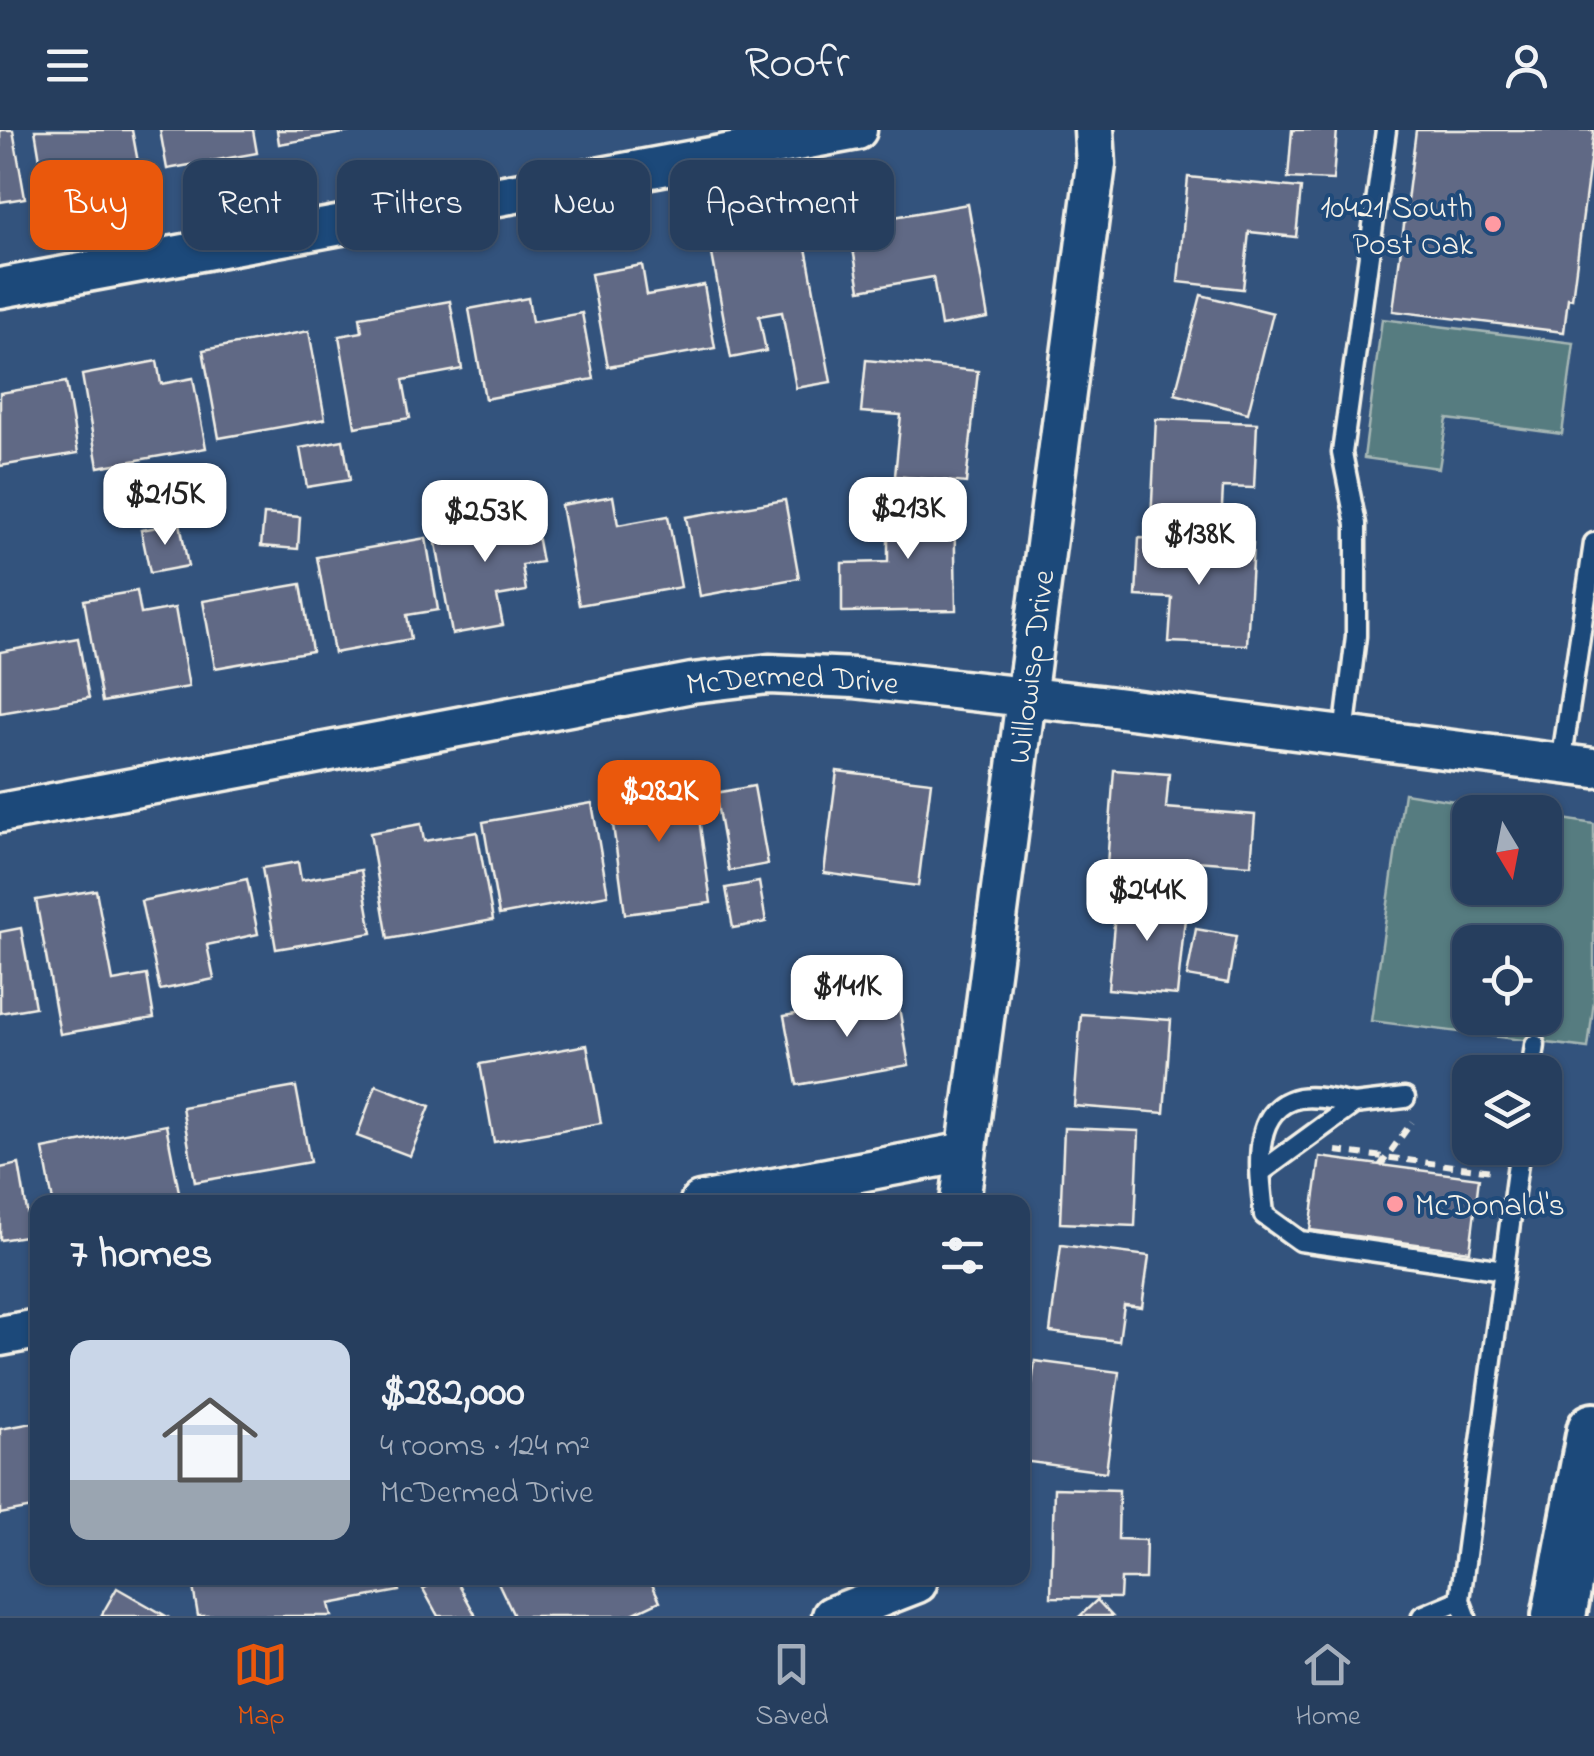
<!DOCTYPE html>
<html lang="en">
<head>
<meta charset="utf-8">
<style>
  body { margin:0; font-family:"Indie Flower",sans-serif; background:#2e4564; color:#f1f3f6; height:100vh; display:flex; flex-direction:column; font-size:38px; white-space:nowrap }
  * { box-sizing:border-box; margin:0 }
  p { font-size:32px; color:#a4aebc }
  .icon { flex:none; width:55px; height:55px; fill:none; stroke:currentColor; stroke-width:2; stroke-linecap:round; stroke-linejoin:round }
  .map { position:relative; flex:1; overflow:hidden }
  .details { position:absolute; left:30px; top:1065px; width:1000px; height:390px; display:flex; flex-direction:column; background:#263e5e; border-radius:20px; box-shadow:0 2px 8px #0004,0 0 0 2px #425773 }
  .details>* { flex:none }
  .hud { position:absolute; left:30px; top:30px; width:1000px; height:90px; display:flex; gap:20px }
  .needle { width:65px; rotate:170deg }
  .controls { position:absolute; left:1452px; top:665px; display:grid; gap:20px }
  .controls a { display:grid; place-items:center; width:110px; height:110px; border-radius:20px; background:#263e5e; box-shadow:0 2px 8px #0004,0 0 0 2px #425773; font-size:50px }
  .price { position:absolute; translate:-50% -85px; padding:0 22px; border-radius:20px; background:#fff; color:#222; font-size:32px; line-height:65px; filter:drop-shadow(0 2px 5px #0008) }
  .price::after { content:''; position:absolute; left:50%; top:60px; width:30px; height:22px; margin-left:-15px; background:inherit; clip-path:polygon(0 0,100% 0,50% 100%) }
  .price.on { background:#ea580c; color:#fff }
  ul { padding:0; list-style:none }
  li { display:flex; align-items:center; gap:30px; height:250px; padding:0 40px }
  li span { display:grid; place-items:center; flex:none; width:280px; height:200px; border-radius:20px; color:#555 }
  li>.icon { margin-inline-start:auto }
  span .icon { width:120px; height:120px; fill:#fffc; stroke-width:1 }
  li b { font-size:42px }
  h2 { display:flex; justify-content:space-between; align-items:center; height:120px; padding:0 40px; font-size:42px }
  .tag { padding:0 35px; border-radius:20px; background:#263e5e; box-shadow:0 2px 8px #0004,0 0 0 2px #425773; font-size:35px; line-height:90px }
  .tag.on { background:#ea580c; color:#fff }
  header { display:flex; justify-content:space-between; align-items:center; height:130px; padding:0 40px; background:#263e5e; font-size:45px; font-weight:600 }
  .tabs { display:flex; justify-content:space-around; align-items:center; height:140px; border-top:2px solid #425773; background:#263e5e; font-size:28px; color:#a4aebc }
  .tabs a { display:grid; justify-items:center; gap:5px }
  .tabs .on { color:#ea580c }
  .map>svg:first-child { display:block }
</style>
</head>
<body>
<header><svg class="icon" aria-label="menu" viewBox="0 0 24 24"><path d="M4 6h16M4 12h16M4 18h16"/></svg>Roofr<svg class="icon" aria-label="person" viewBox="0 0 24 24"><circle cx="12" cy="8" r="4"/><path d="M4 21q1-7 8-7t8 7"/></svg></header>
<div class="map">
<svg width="1594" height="1486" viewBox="0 0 1594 1486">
  <rect width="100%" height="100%" fill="#33537d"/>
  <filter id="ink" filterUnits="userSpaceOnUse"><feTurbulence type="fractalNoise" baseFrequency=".01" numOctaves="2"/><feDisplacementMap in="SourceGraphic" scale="20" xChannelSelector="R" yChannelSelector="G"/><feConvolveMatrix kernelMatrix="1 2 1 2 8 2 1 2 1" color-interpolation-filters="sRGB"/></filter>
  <g filter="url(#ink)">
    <g fill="#567b80" stroke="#a5b6b4" stroke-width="2.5" fill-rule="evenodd">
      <polygon points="1382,189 1574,213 1562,304 1447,289 1439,338 1364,328"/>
      <path d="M1404 663 1523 682H1470V758H1545V686L1594 694V871L1588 918 1371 891ZM1470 812H1545V888H1470Z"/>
    </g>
    <g fill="#616985" stroke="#f4f1e8" stroke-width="2.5">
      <polygon points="0,0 13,0 25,68 0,72"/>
      <polygon points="35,0 132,0 140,43 45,60"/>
      <polygon points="160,0 253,0 257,23 167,39"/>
      <polygon points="277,0 361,0 279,14"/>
      <polygon points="1292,0 1337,0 1333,50 1288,48"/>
      <polygon points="1416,0 1594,0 1572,169 1568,168 1564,202 1393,181"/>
      <polygon points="1188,47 1301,58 1296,107 1249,102 1243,159 1178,152"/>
      <polygon points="968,74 988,188 941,196 933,147 860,160 849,95"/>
      <polygon points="804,107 831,252 796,258 782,182 759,186 766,221 731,228 712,124"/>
      <polygon points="642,135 647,165 704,155 715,218 608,237 591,144"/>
      <polygon points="1201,165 1273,183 1248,283 1175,264"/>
      <polygon points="528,168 532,192 582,183 594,249 485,269 469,179"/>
      <polygon points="450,171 462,239 403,250 410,288 355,297 339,206 362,202 360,187"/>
      <polygon points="309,201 325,289 219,308 203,220"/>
      <polygon points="866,230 978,241 966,353 895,346 901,285 861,282"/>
      <polygon points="157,231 161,254 193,248 206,318 98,337 82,245"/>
      <polygon points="66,252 78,323 0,336 0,263"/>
      <polygon points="1156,289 1257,293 1254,358 1223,357 1221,396 1151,392"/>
      <polygon points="343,310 350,350 307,357 300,318"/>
      <polygon points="613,366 618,395 668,386 681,457 579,475 561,375"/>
      <polygon points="954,368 956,480 842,482 842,433 888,432 888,369"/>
      <polygon points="785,370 799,448 700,466 686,387"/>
      <polygon points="532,378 542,432 522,435 526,461 497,466 503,495 452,504 433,396"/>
      <polygon points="264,384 300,387 298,419 261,416"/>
      <polygon points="180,393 188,436 150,443 141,400"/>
      <polygon points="426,408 438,480 407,485 411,509 334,523 317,427"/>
      <polygon points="1139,408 1253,414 1247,515 1169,512 1172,468 1136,466"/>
      <polygon points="301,454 312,521 215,538 203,471"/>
      <polygon points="137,461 141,484 175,478 189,557 102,572 84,470"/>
      <polygon points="78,508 89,568 0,583 0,522"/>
      <polygon points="1114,640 1169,644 1166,678 1255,685 1251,735 1195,731 1193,754 1106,748"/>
      <polygon points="837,641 931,652 918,756 824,743"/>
      <polygon points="693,646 711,773 625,784 608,658"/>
      <polygon points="754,656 768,734 729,741 715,663"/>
      <polygon points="592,673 608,765 499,785 483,692"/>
      <polygon points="421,694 424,711 477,702 493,790 388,809 370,703"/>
      <polygon points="298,732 301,750 361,740 372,803 276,819 262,738"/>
      <polygon points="247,749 258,804 207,815 214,849 160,860 141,771"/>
      <polygon points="759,752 766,792 733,798 726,758"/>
      <polygon points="96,760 113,851 147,845 154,888 60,904 36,770"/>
      <polygon points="1117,762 1187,769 1177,865 1108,859"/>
      <polygon points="21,798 35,877 0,883 0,802"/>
      <polygon points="1196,799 1236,806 1228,853 1187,846"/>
      <polygon points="897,866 909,935 797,955 784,886"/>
      <polygon points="1081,884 1171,890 1164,983 1074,976"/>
      <polygon points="587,915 601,993 494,1012 480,934"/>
      <polygon points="376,955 430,976 410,1026 357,1006"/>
      <polygon points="296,957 310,1032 195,1052 182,977"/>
      <polygon points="166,995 180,1067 152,1072 53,1072 43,1019"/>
      <polygon points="1064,998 1139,1001 1135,1096 1060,1093"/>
      <polygon points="1320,1027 1479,1048 1470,1121 1310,1100"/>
      <polygon points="19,1034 31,1105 0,1110 0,1038"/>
      <polygon points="1061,1115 1149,1126 1142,1177 1124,1175 1119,1211 1050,1202"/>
      <polygon points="1035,1231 1119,1242 1106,1342 1022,1331"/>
      <polygon points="38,1292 38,1377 0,1384 0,1299"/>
      <polygon points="1054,1358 1119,1360 1118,1409 1146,1410 1145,1449 1121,1449 1120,1468 1051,1467"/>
      <polygon points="243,1448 397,1448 399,1461 329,1474 332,1486 198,1486 193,1457"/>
      <polygon points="443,1448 455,1448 476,1486 438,1486 423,1459"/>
      <polygon points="496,1448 649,1448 660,1471 628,1486 514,1486"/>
      <polygon points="117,1458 166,1486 101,1486"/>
      <polygon points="1097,1470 1112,1486 1080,1486"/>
    </g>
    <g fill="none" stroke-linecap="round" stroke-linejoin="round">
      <defs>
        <g id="lane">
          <polyline points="1344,605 1356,506 1356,394 1342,323 1386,0"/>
          <polyline points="1561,634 1594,413"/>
          <polyline points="1531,942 1535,915"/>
          <path d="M1354 974C1337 971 1317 965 1299 968 1247 979 1261 1048 1264 1085L1300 1111 1504 1140"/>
          <polyline points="1261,1042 1354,974 1405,968"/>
          <polyline points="1422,1486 1460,1470"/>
          <polyline points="1466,1486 1460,1470 1520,1018"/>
        </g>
        <g id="street">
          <polyline points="0,158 857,0"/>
          <path id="s1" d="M0 683 692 553 769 544 854 548 1099 575 1594 638"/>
          <polyline points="700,1072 966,1022"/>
          <path id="s2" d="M960 1072 1096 34 1094 0"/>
          <polyline points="0,1206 38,1199"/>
          <polyline points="832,1486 917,1453 918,1448"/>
        </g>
        <polyline id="secondary" points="1559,1486 1594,1300"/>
      </defs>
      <use href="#lane" stroke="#f4f1e8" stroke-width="25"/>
      <use href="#street" stroke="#f4f1e8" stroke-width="45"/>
      <use href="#secondary" stroke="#f4f1e8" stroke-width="60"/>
      <g stroke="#f4f1e8" stroke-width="6" stroke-dasharray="10 8" stroke-linecap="butt">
        <polyline points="1336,1021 1493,1041"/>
        <polyline points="1380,1036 1412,992"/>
      </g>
      <use href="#lane" stroke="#1f4a7a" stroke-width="18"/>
      <use href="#street" stroke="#1f4a7a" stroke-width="38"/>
      <use href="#secondary" stroke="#1f4a7a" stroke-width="52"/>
    </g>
  </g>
  <g fill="#ff9aa2" stroke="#1f4a7a" stroke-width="4">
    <circle cx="1493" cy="94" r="10"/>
    <circle cx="1395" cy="1074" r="10"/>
  </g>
  <g text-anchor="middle" stroke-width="8" stroke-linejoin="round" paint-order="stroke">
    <g font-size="32" fill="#f4f1e8" stroke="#1f4a7a" text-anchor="end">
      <text x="1473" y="87">10421 South<tspan x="1473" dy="37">Post Oak</tspan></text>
      <text x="1415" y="1085" text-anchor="start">McDonald's</text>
    </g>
    <g font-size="32" fill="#f4f1e8" stroke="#1f4a7a">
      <text dy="11" stroke="none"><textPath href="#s2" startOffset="540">Willowisp Drive</textPath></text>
      <text dy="11" stroke="none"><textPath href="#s1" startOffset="805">McDermed Drive</textPath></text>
    </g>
  </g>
</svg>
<div class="controls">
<a><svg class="needle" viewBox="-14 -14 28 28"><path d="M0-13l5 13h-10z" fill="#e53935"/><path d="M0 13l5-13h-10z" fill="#a4aebc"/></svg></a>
<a><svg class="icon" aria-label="locate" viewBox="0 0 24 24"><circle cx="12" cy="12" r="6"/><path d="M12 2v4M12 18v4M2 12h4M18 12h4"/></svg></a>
<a><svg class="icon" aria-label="layers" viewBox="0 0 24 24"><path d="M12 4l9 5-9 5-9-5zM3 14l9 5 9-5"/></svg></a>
</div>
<b class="price" style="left:165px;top:418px">$215K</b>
<b class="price" style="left:908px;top:432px">$213K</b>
<b class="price" style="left:485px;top:435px">$253K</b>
<b class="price" style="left:1199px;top:458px">$138K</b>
<b class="price on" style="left:659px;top:715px">$282K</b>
<b class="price" style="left:1147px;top:814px">$244K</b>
<b class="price" style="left:847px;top:910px">$141K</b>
<div class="hud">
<a class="tag on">Buy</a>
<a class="tag">Rent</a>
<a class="tag">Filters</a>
<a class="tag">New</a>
<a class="tag">Apartment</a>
</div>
<section class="details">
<h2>7 homes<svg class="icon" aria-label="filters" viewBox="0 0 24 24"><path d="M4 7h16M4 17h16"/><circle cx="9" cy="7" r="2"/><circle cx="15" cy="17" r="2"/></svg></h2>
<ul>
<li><span style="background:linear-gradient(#c9d6e8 70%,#9aa5b1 0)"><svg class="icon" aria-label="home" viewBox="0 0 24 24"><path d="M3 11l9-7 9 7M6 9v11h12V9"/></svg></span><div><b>$282,000</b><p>4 rooms · 124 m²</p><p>McDermed Drive</p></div></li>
</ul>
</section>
</div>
<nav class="tabs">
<a class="on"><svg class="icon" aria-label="map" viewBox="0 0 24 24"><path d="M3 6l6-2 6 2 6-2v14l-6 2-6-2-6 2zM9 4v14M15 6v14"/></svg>Map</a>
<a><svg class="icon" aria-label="saved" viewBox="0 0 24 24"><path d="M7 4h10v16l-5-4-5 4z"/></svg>Saved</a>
<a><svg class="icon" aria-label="home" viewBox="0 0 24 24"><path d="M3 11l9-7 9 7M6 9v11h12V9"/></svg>Home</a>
</nav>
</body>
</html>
